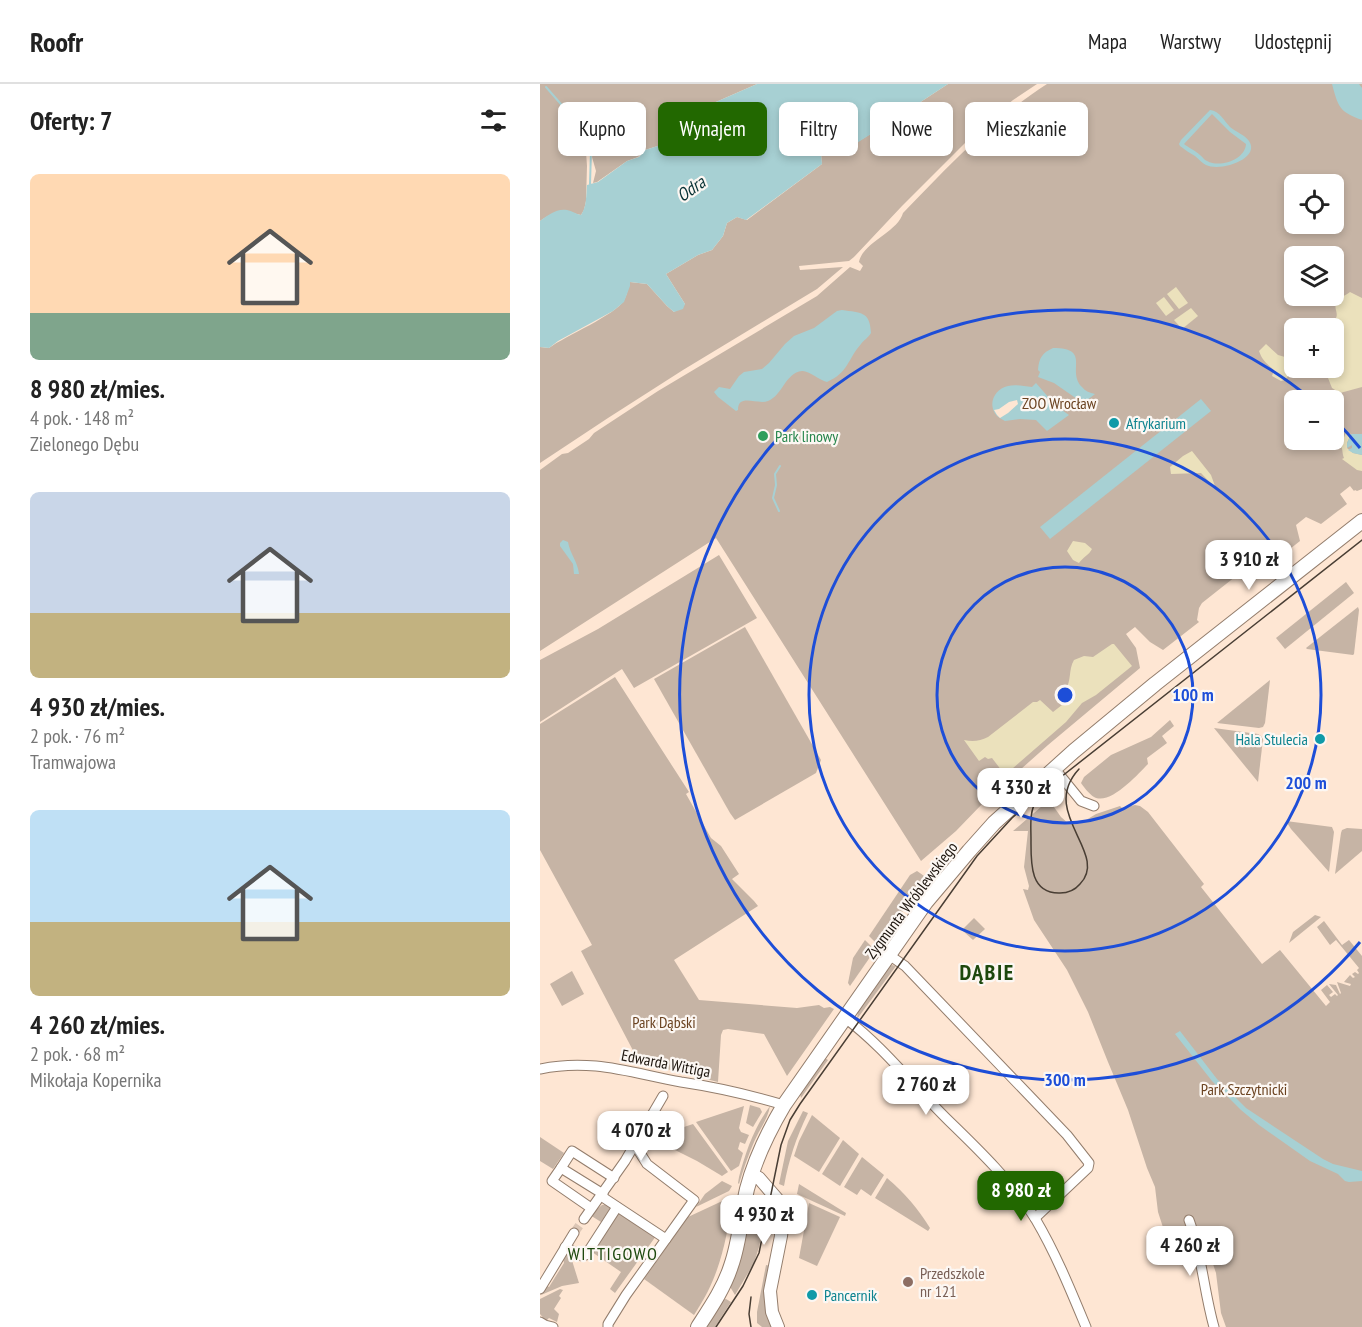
<!DOCTYPE html>
<html lang="pl">
<head>
<meta charset="utf-8">
<style>
  body { margin:0; font-family:"PT Sans Narrow",sans-serif; background:#f6f6f6; color:#222; height:100vh; display:flex; flex-direction:column; font-size:22px; white-space:nowrap }
  * { box-sizing:border-box; margin:0 }
  p { font-size:20px; color:#767676 }
  .icon { flex:none; width:33px; height:33px; fill:none; stroke:currentColor; stroke-width:2; stroke-linecap:round; stroke-linejoin:round }
  .map { position:relative; flex:1; overflow:hidden }
  .details { display:flex; flex-direction:column; background:#fff; width:540px }
  .details>* { flex:none }
  .hud { position:absolute; left:18px; top:18px; width:570px; height:54px; display:flex; gap:12px }
  .buttons { position:absolute; left:744px; top:90px; display:grid; gap:12px }
  .buttons a { display:grid; place-items:center; width:60px; height:60px; border-radius:9px; background:#fff; box-shadow:0 3px 9px #0003; font-size:30px }
  .price { position:absolute; translate:-50% -51px; padding:0 14px; border-radius:12px; background:#fff; color:#222; font-size:20px; line-height:39px; filter:drop-shadow(0 2px 3px #0008) }
  .price::after { content:''; position:absolute; left:50%; top:36px; width:18px; height:14px; margin-left:-9px; background:inherit; clip-path:polygon(0 0,100% 0,50% 100%) }
  .price.active { background:#226800; color:#fff }
  ul { padding:0; list-style:none }
  li { display:grid; align-content:center; gap:12px; height:318px; padding:0 30px }
  li span { display:grid; place-items:center; height:186px; border-radius:9px; color:#555 }
  li>.icon { margin-inline-start:auto }
  span .icon { width:108px; height:108px; fill:#fffc; stroke-width:1 }
  li b { font-size:26px }
  h2 { display:flex; justify-content:space-between; align-items:center; height:72px; padding:0 30px; font-size:26px }
  .chip { padding:0 21px; border-radius:9px; background:#fff; box-shadow:0 3px 9px #0003; font-size:21px; line-height:54px }
  .chip.active { background:#226800; color:#fff }
  header { display:flex; align-items:center; gap:36px; box-sizing:border-box; height:84px; padding:0 30px; background:#fff; border-bottom:2px solid #e0e0e0 }
  header strong { font-size:28px }
  nav { display:flex; gap:33px; margin-inline-start:auto; font-size:21px }
  main { display:flex; flex:1; min-height:0 }
  .map>svg:first-child { display:block }
</style>
</head>
<body>
<header>
<strong>Roofr</strong>
<nav><a>Mapa</a><a>Warstwy</a><a>Udostępnij</a></nav>
</header>
<main>
<section class="details">
<h2>Oferty: 7<svg class="icon" aria-label="filters" viewBox="0 0 24 24"><path d="M4 7h16M4 17h16"/><circle cx="9" cy="7" r="2"/><circle cx="15" cy="17" r="2"/></svg></h2>
<ul>
<li><span style="background:linear-gradient(#ffd9b3 75%,#7fa58c 0)"><svg class="icon" aria-label="home" viewBox="0 0 24 24"><path d="M3 11l9-7 9 7M6 9v11h12V9"/></svg></span><div><b>8 980 zł/mies.</b><p>4 pok. · 148 m²</p><p>Zielonego Dębu</p></div></li>
<li><span style="background:linear-gradient(#c9d6e8 65%,#c2b280 0)"><svg class="icon" aria-label="home" viewBox="0 0 24 24"><path d="M3 11l9-7 9 7M6 9v11h12V9"/></svg></span><div><b>4 930 zł/mies.</b><p>2 pok. · 76 m²</p><p>Tramwajowa</p></div></li>
<li><span style="background:linear-gradient(#bfe0f5 60%,#c2b280 0)"><svg class="icon" aria-label="home" viewBox="0 0 24 24"><path d="M3 11l9-7 9 7M6 9v11h12V9"/></svg></span><div><b>4 260 zł/mies.</b><p>2 pok. · 68 m²</p><p>Mikołaja Kopernika</p></div></li>
</ul>
</section>
<div class="map">
<svg width="822" height="1243" viewBox="0 0 822 1243">
  <rect width="100%" height="100%" fill="#fee6d3"/>
  <g fill="#c6b4a5" fill-rule="evenodd">
    <path d="M0 0H217L153 28 145 51V61C138 65 134 62 127 59L105 66 98 73 87 77 57 98 53 99 56 87 52 73 53 69 64 57 65 54 61 49 51 47 46 44 42 48 52 59 46 68 47 82 46 117 44 126 41 131C19 126 19 125 0 137Z"/>
    <path d="M408 0H497L473 16 443 41 362 122 314 173 309 177 259 182 260 186 303 183 277 205 143 286 68 334 0 379V263L9 264C25 252 76 231 84 216 87 211 88 204 90 198L107 200 127 222 134 228 145 220 126 190 158 171 172 166 183 152 187 139 197 133 207 136 282 80 281 69 284 63 296 57 301 68 350 38Z"/>
    <path d="M507 0H822V405L817 407 815 406 814 407 810 402 800 410 807 420 781 440 766 433 756 441 760 457 726 484 725 482 722 484 710 482 705 485 662 519 659 524 657 536 659 538 623 566 610 558 595 543 586 550 596 564 600 584 508 661 444 718 416 747 381 777 176 454 0 567V386L22 370 28 369 49 355 54 349 118 307 277 212 310 183 320 187 323 182 319 178C322 159 358 148 363 129 409 82 451 36 507 0ZM754 100H794V140H754ZM754 172H794V212H754ZM754 244H794V284H754ZM754 316H794V356H754Z"/>
    <polygon points="179,471 217,534 94,604 82,585 0,638 0,576 58,545"/>
    <polygon points="806,498 814,509 745,565 736,554"/>
    <polygon points="818,523 819,526 814,570 813,571 767,565 766,564"/>
    <polygon points="205,543 281,676 276,689 195,736 190,729 114,595"/>
    <polygon points="75,593 149,708 146,710 171,754 181,762 199,790 192,795 214,817 218,822 134,876 159,916 257,924 279,921 284,924 290,923 294,925 247,992 224,950 188,945 183,946 181,951 178,998 99,978 41,867 52,861 0,766 0,640"/>
    <polygon points="730,596 725,639 723,643 719,644 677,639"/>
    <path d="M630 636 634 642 622 652 627 659 607 674 608 680C598 690 570 722 554 713 549 710 544 703 541 699L544 693 571 671 611 653Z"/>
    <polygon points="674,644 718,650 721,652 723,655 718,698"/>
    <polygon points="509,716 521,733 529,740 541,739 556,730 580,722 582,724 595,721 600,722 608,728 664,800 661,803 722,880 740,866 786,922 790,918 781,906 787,901 793,908 789,911 791,913 795,910 797,912 798,911 789,900 796,901 800,910 801,909 797,898 810,902 811,900 804,898 810,891 813,894 815,893 812,890 815,888 818,890 819,889 817,886 819,884 796,856 790,861 777,843 784,837 802,861 809,856 822,872 822,1243 686,1243 681,1229 676,1189 670,1171 632,1171 618,1128 615,1103 607,1084 588,1026 568,978 548,928 527,886 494,836 483,805 488,806 489,802 484,783 488,747 473,747"/>
    <polygon points="746,737 792,743 794,748 789,788 751,745"/>
    <polygon points="807,744 822,745 822,767 795,790 801,749 802,746"/>
    <polygon points="377,787 387,794 338,861 329,852 370,791"/>
    <polygon points="775,831 781,833 749,859 753,848"/>
    <polygon points="434,834 445,845 433,856 422,846"/>
    <polygon points="325,856 335,866 310,902 308,899 313,874"/>
    <polygon points="352,881 356,882 317,935 318,927 350,882"/>
    <polygon points="32,887 44,910 22,922 10,900"/>
    <polygon points="285,974 288,976 261,1014 260,1010"/>
    <polygon points="210,1021 220,1024 222,1028 213,1043 206,1039"/>
    <polygon points="204,1022 199,1044 201,1048 209,1051 205,1060 200,1058 198,1065 203,1069 199,1082 191,1087 156,1038"/>
    <path d="M230 1022C228 1035 219 1046 214 1058 208 1072 203 1086 199 1100L198 1099 199 1093C206 1067 214 1044 230 1022Z"/>
    <path d="M263 1027 268 1029C256 1054 249 1075 244 1102L239 1100 248 1057Z"/>
    <polygon points="272,1031 300,1054 279,1088 254,1072 259,1057"/>
    <polygon points="153,1040 188,1088 182,1092 157,1077 111,1054"/>
    <polygon points="0,1053 24,1069 13,1085 0,1077"/>
    <polygon points="303,1056 319,1070 300,1102 282,1090"/>
    <polygon points="322,1073 344,1091 331,1112 321,1105 317,1111 304,1103"/>
    <path d="M347 1094C365 1109 378 1125 390 1144L388 1147 335 1114Z"/>
    <polygon points="182,1097 192,1102 189,1107 156,1123 165,1110"/>
    <polygon points="259,1100 306,1129 305,1132 257,1110"/>
    <path d="M193 1112C188 1145 183 1177 168 1207 164 1215 159 1223 154 1231L104 1195 148 1133Z"/>
    <polygon points="211,1117 222,1119 227,1123 219,1163 214,1179 195,1211 189,1201"/>
    <polygon points="269,1119 300,1133 277,1182 259,1174"/>
    <polygon points="68,1120 72,1122 61,1138 50,1131 62,1121"/>
    <polygon points="78,1126 116,1152 75,1209 70,1205 81,1188 52,1168"/>
    <polygon points="30,1170 39,1199 22,1202 1,1211 6,1201 9,1203 24,1179 23,1175 26,1171"/>
    <polygon points="226,1181 231,1182 233,1243 222,1243 217,1239 217,1228"/>
    <polygon points="20,1205 23,1206 19,1212 21,1214 14,1225 19,1230 17,1238 9,1234 6,1237 0,1230 0,1215"/>
    <polygon points="186,1215 191,1218 175,1243 165,1243 182,1216"/>
  </g>
  <g fill="#ebe1bc">
    <polygon points="636,203 648,219 639,225 627,210"/>
    <path d="M810 208 822 214V303L800 309 792 304 788 294 792 287 791 284H794V244H782C809 232 789 227 798 216 800 213 807 211 810 208Z"/>
    <polygon points="624,213 634,226 626,232 616,219"/>
    <polygon points="651,224 658,232 642,245 634,236"/>
    <path d="M726 260 738 271 745 273 749 279 750 287 751 289 745 296 741 297 732 292 734 286C727 280 722 276 719 267Z"/>
    <path d="M806 348 811 350 807 359V364L813 369 822 371V387L817 386 802 375 804 374C802 369 803 366 801 362Z"/>
    <polygon points="652,367 671,391 676,405 661,389 631,390 630,383 643,372"/>
    <path d="M533 457 545 459 552 465C549 471 543 473 539 479L533 476 527 467Z"/>
    <path d="M572 560H574L592 582 556 611 542 619 526 638 465 691 452 674 448 675 445 673 439 677 424 656C433 658 440 657 448 653L493 618H497L500 616 513 628 531 614 525 606C532 597 528 586 534 576L544 572 553 573Z"/>
  </g>
  <g fill="#a7d0d3" fill-rule="evenodd">
    <path d="M217 0H408L350 38 301 69 296 57 284 63 281 69 282 80 206 136 197 133 187 139 183 152 172 166 158 171 126 190 145 220 143 225 134 228 127 222 107 200 90 198V202L84 218 73 227 18 257 9 264 0 263V137C8 131 17 124 27 126 32 127 36 130 41 131 47 122 46 111 47 101L58 98 87 77 99 73 105 66 127 59C134 62 139 65 145 60 144 48 144 38 153 28Z"/>
    <path d="M792 0H819L822 4V36C799 28 798 22 792 0Z"/>
    <path d="M670 26C680 27 684 37 690 43 696 48 705 51 709 57 721 75 680 88 666 81 662 79 659 75 655 72 650 69 645 66 640 62L639 60 641 56ZM672 30 690 48 706 60C705 76 680 84 667 77 664 76 663 73 660 71 656 67 649 64 644 60Z"/>
    <path d="M302 226C321 229 330 227 331 249 328 254 324 256 321 260 307 276 309 288 287 298 279 296 268 286 262 287 245 289 243 311 228 317 217 321 198 309 198 326L196 327 178 313 174 308 179 303 190 305 199 292 204 288 222 285 229 279 245 260 254 252 274 244 297 227Z"/>
    <path d="M513 264C552 264 526 287 542 303 545 307 550 309 555 310L542 320 540 317 514 299 498 293 500 288 498 286C499 274 502 269 513 264Z"/>
    <path d="M496 299 516 322 529 331 507 347 496 336 480 335 465 337C462 335 459 334 457 332 447 321 454 305 468 302 475 300 484 302 492 303Z"/>
    <polygon points="661,315 671,327 510,455 500,443"/>
    <polygon points="811,350 822,350 822,371 813,369 808,366 812,364 812,361 807,364 807,359"/>
    <path d="M23 456 28 458C30 470 38 478 39 490H34L33 480 20 462V459Z"/>
    <polygon points="640,947 677,995 706,1024 783,1075 793,1080 822,1087 822,1097 809,1098 805,1097 798,1090 770,1077 719,1041 701,1026 672,997 635,950"/>
  </g>
  <polygon fill="#fee6d3" points="477,316 478,320 468,329 460,334 457,331 454,326 459,325 469,318"/>
  <g fill="none" stroke-linecap="round" stroke-linejoin="round">
    <g stroke="#a7d0d3" stroke-width="2">
      <polyline points="6,3 41,43 51,50 61,54 60,58 53,62 51,67 50,100 52,102"/>
      <polyline points="239,427 233,414 236,401 235,390 240,382"/>
    </g>
    <polyline stroke="#dcc6b5" stroke-width="9" stroke-dasharray="9 4.5" stroke-linecap="butt" points="34,1149 44,1135"/>
    <defs>
      <g id="minor">
        <polyline points="515,685 541,717 554,722"/>
        <polyline points="349,871 365,882 527,1051 549,1079 548,1084 495,1134"/>
        <path d="M305 934C344 963 374 1003 409 1037 438 1065 475 1101 496 1136 516 1170 531 1207 546 1243"/>
        <path d="M0 985C52 974 91 989 141 998 175 1003 210 1011 244 1021"/>
        <polyline points="21,1084 12,1097 51,1124"/>
        <polyline points="63,1110 21,1084 32,1067 74,1094"/>
        <polyline points="61,1112 126,1155"/>
        <polyline points="44,1135 85,1077 123,1012"/>
        <path d="M649 1136C662 1171 664 1208 674 1243"/>
        <polyline points="25,1163 42,1172 46,1171 77,1123"/>
        <polyline points="0,1205 34,1149"/>
        <polyline points="0,1238 5,1241 13,1243"/>
        <polyline points="68,1243 68,1240 86,1211 154,1116 107,1080 95,1061"/>
      </g>
      <polyline id="tertiary" points="212,1090 219,1094 238,1116 244,1130 241,1152 230,1207 232,1228 238,1243"/>
      <path id="secondary" d="M158 1243C171 1223 184 1204 191 1182 200 1157 201 1131 207 1105 215 1075 228 1048 244 1021L386 818 429 767 454 739 534 667 615 600 822 437"/>
    </defs>
    <use href="#minor" stroke="#937d6c" stroke-width="11"/>
    <use href="#tertiary" stroke="#937d6c" stroke-width="14"/>
    <use href="#secondary" stroke="#937d6c" stroke-width="16"/>
    <use href="#minor" stroke="#fff" stroke-width="9"/>
    <use href="#tertiary" stroke="#fff" stroke-width="12"/>
    <use href="#secondary" stroke="#fff" stroke-width="14"/>
    <g stroke="#493e34" stroke-width="1.5">
      <path d="M497 715C489 728 491 741 491 756 491 777 489 810 520 809 527 809 535 806 540 800 570 769 498 729 539 685"/>
      <polyline points="176,1243 203,1202 219,1169 241,1061 250,1036 260,1020 437,772 472,734 507,704 822,456"/>
      <polyline points="211,1243 209,1230 211,1213"/>
    </g>
  </g>
  <g fill="none" stroke="#1d4ed8" stroke-width="3">
    <circle cx="525" cy="611" r="128"/>
    <circle cx="525" cy="611" r="256"/>
    <path d="M820 858A385 385 0 1 1 772 316M795 336A385 385 0 0 1 820 364"/>
  </g>
  <g fill="#0f9aa8" stroke="#fcf7f3" stroke-width="2">
    <circle cx="574" cy="339" r="6"/>
    <circle cx="780" cy="655" r="6"/>
    <circle cx="272" cy="1211" r="6"/>
  </g>
  <circle fill="#2e9e5b" stroke="#fcf7f3" stroke-width="2" cx="223" cy="352" r="6"/>
  <circle fill="#8d6e63" stroke="#fcf7f3" stroke-width="2" cx="368" cy="1198" r="6"/>
  <g text-anchor="middle" stroke-width="4.5" stroke-linejoin="round" paint-order="stroke">
    <g font-size="16" fill="#6a4220" stroke="#fcf7f3">
      <text x="519" y="325">ZOO Wrocław</text>
      <text x="124" y="944">Park Dąbski</text>
      <text x="704" y="1011">Park Szczytnicki</text>
    </g>
    <g font-size="16" fill="#0d838f" stroke="#fcf7f3" text-anchor="start">
      <text x="586" y="345">Afrykarium</text>
      <text x="768" y="661" text-anchor="end">Hala Stulecia</text>
      <text x="284" y="1217">Pancernik</text>
    </g>
    <g font-size="16" fill="#27864d" stroke="#fcf7f3" text-anchor="start">
      <text x="235" y="358">Park linowy</text>
    </g>
    <g font-size="16" fill="#1c140d" stroke="#fcf7f3">
      <text transform="translate(371 816) rotate(-53)" y="6">Zygmunta Wróblewskiego</text>
      <text transform="translate(126 979) rotate(11)" y="6">Edwarda Wittiga</text>
    </g>
    <g font-size="16" fill="#785e54" stroke="#fcf7f3" text-anchor="start">
      <text x="380" y="1195">Przedszkole<tspan x="380" dy="18">nr 121</tspan></text>
    </g>
    <g font-size="18" font-style="italic" fill="#073134" stroke="#fcf7f3">
      <text transform="translate(151 105) rotate(-35)" y="6">Odra</text>
    </g>
    <g font-size="18" letter-spacing="1.5" fill="#1d480d" stroke="#fcf7f3">
      <text x="73" y="1176">WITTIGOWO</text>
    </g>
    <g font-size="22" font-weight="bold" letter-spacing="1.5" fill="#1d480d" stroke="#fcf7f3">
      <text x="447" y="896">DĄBIE</text>
    </g>
  </g>
  <circle cx="525" cy="611" r="9" fill="#1d4ed8" stroke="#fcf7f3" stroke-width="3"/>
  <g font-size="18" text-anchor="middle" font-weight="bold" fill="#1d4ed8" stroke="#fcf7f3" stroke-width="4.5" stroke-linejoin="round" paint-order="stroke">
    <text x="653" y="617">100 m</text>
    <text x="766" y="705">200 m</text>
    <text x="525" y="1002">300 m</text>
  </g>
</svg>
<div class="buttons">
<a><svg class="icon" aria-label="locate" viewBox="0 0 24 24"><circle cx="12" cy="12" r="6"/><path d="M12 2v4M12 18v4M2 12h4M18 12h4"/></svg></a>
<a><svg class="icon" aria-label="layers" viewBox="0 0 24 24"><path d="M12 4l9 5-9 5-9-5zM3 14l9 5 9-5"/></svg></a>
<a>+</a>
<a>−</a>
</div>
<b class="price" style="left:709px;top:507px">3 910 zł</b>
<b class="price" style="left:481px;top:735px">4 330 zł</b>
<b class="price" style="left:386px;top:1032px">2 760 zł</b>
<b class="price" style="left:101px;top:1078px">4 070 zł</b>
<b class="price active" style="left:481px;top:1138px">8 980 zł</b>
<b class="price" style="left:224px;top:1162px">4 930 zł</b>
<b class="price" style="left:650px;top:1193px">4 260 zł</b>
<div class="hud">
<a class="chip">Kupno</a>
<a class="chip active">Wynajem</a>
<a class="chip">Filtry</a>
<a class="chip">Nowe</a>
<a class="chip">Mieszkanie</a>
</div>
</div>
</main>
</body>
</html>
